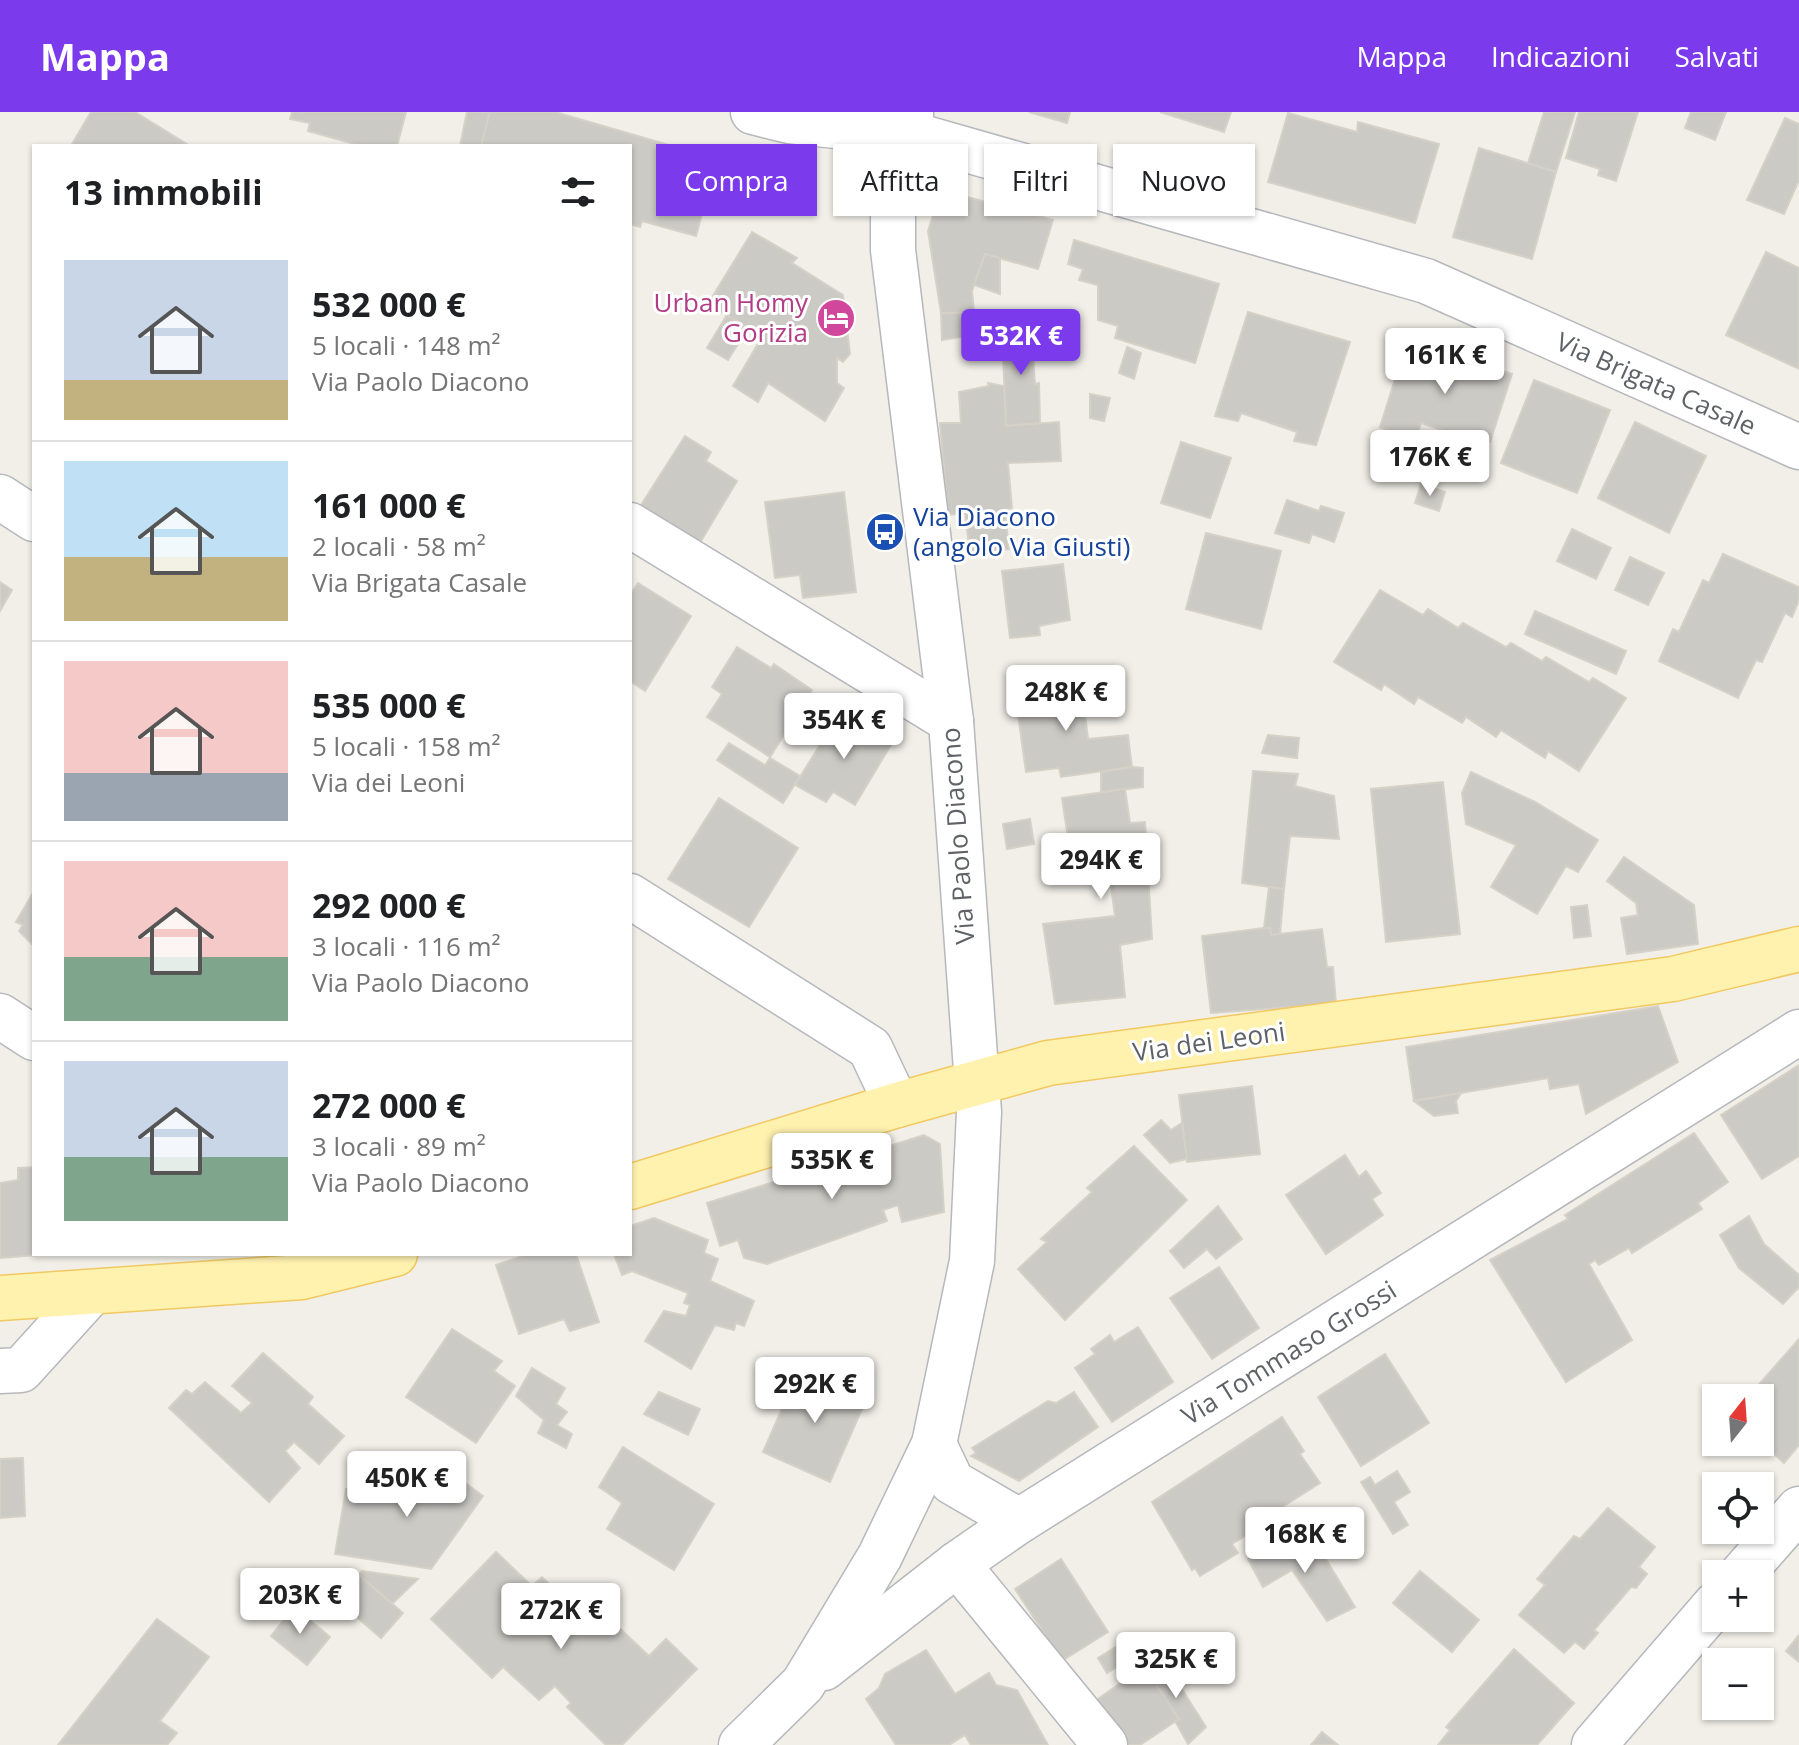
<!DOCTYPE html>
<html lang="it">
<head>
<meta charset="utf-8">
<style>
  body { margin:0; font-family:"Open Sans",sans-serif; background:#f2f2f2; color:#202124; height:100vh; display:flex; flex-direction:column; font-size:30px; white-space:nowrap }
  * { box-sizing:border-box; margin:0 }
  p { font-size:26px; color:#757577 }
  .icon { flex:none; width:44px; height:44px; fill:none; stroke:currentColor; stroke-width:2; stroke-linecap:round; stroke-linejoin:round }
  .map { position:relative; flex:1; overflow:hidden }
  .side { position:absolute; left:32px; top:32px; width:600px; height:1112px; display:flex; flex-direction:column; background:#fff; border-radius:0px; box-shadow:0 2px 6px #0004 }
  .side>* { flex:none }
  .banner { position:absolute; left:656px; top:32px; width:760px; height:72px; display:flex; gap:16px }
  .needle { width:52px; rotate:17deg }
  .tools { position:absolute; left:1702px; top:1272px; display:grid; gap:16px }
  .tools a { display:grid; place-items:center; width:72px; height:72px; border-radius:0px; background:#fff; box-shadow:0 2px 6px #0004; font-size:40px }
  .price { position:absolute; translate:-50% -68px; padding:0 18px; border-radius:8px; background:#fff; color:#222; font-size:26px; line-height:52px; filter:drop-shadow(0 2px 4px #0008) }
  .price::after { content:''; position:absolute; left:50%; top:48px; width:24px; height:18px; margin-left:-12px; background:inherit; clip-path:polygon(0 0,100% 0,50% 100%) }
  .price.current { background:#7c3aed; color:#fff }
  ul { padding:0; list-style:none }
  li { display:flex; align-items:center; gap:24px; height:200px; padding:0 32px }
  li+li { border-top:2px solid #e0e0e0 }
  li span { display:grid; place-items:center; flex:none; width:224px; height:160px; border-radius:0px; color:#555 }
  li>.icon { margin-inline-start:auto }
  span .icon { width:96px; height:96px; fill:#fffc; stroke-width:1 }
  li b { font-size:34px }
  h2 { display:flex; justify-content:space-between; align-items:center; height:96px; padding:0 32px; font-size:34px }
  .tag { padding:0 28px; border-radius:0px; background:#fff; box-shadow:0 2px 6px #0004; font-size:28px; line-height:72px }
  .tag.current { background:#7c3aed; color:#fff }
  header { display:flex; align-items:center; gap:48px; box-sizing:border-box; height:112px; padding:0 40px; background:#7c3aed; color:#fff }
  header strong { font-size:38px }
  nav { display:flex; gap:44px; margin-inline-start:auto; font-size:28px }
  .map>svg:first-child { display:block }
</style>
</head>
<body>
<header>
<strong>Mappa</strong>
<nav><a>Mappa</a><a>Indicazioni</a><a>Salvati</a></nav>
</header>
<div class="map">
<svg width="1799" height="1633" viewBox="0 0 1799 1633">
  <rect width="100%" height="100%" fill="#f1efe8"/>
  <g fill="#cccac5" stroke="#d6d1c6" stroke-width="2">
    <polygon points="91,0 135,0 190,34 76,34 72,32"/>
    <polygon points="292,0 406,0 397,34 362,34 308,19 310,11 290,7"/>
    <polygon points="467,0 490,0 481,34 460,34"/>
    <polygon points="490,0 555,0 717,47 696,124 642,109 640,115 630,112 630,34 481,34"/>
    <polygon points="1029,0 1070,0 1067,11"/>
    <polygon points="1160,0 1231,0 1224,20"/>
    <polygon points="1544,0 1575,0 1556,60 1528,51"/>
    <polygon points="1579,0 1638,0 1616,69 1598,63 1600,57 1566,46"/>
    <polygon points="1691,0 1726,0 1715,28 1685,16"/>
    <polygon points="1288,1 1357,20 1358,10 1439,32 1415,111 1268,70"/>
    <polygon points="1785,6 1799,12 1799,68 1784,102 1747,88"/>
    <polygon points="1479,36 1556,60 1532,147 1453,125"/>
    <polygon points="941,78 1053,108 1038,157 985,142 972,179 974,200 941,201 928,119"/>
    <polygon points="752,120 797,146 792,151 843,183 850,242 843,250 837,246 837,271 844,276 825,309 768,271 758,290 733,274 762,225 708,192"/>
    <polygon points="1074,128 1219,172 1195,251 1115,226 1118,214 1098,208 1098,173 1079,168 1083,157 1068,152"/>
    <polygon points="1766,140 1799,156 1799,257 1726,223"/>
    <polygon points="985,142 1000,146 1000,182 974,173"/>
    <polygon points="1248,200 1350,230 1316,333 1294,329 1297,320 1241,301 1238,309 1215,304"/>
    <polygon points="941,201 965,201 967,224 942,228"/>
    <polygon points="727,203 748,216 728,248 707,236"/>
    <polygon points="1041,218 1040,245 1033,245 1035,272 1039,271 1040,311 1006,314 1002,219"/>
    <polygon points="1407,229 1512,262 1490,330 1471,324 1467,338 1442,330 1445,319 1421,311 1416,327 1380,315"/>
    <polygon points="1127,235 1141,241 1134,267 1119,261"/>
    <polygon points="1534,268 1610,298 1577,381 1501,351"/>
    <polygon points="988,271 1004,274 1006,314 1059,310 1061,349 1008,351 1012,396 1005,398 1009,437 970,441 965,401 948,403 940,311 961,311 959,280 989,274"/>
    <polygon points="1090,282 1110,286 1104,309 1090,306"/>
    <polygon points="1635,310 1706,344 1669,421 1598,386"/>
    <polygon points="685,324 711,340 706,349 737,369 695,439 636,401"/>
    <polygon points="1181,330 1231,346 1210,406 1161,391"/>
    <polygon points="1421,372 1445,380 1439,399 1415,391"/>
    <polygon points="844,380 856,480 803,486 800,463 775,466 765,390"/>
    <polygon points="1287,388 1319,399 1321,394 1344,401 1334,430 1312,422 1309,431 1275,421"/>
    <polygon points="1572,417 1611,436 1596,467 1557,449"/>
    <polygon points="1206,421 1281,439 1261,517 1186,497"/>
    <polygon points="1723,442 1799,475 1799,488 1792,505 1785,501 1762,550 1756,548 1738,586 1659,549 1673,517 1679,520 1703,468 1709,471"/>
    <polygon points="1630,445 1664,461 1648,493 1615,478"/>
    <polygon points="1063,452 1070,508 1039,514 1040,523 1010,526 1002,459"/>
    <polygon points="0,470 12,478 0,499"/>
    <polygon points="638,471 691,504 645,579 630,569 630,483"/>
    <polygon points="1380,478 1423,503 1428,497 1458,516 1463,511 1506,535 1511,531 1542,549 1546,545 1589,570 1593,566 1626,586 1579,659 1548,639 1545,646 1501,618 1496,625 1466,605 1462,611 1418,585 1414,592 1384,572 1381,578 1334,550"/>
    <polygon points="1535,499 1626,539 1616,562 1525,522"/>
    <polygon points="737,535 771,556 774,552 812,578 770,645 707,605 722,582 712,575"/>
    <polygon points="1094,571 1095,598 1085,602 1088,627 1128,623 1132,655 1061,665 1059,656 1026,660 1015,581"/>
    <polygon points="841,599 892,631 855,693 833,680 826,690 795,673"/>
    <polygon points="1268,623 1299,626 1297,646 1262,641"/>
    <polygon points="729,631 765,653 770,646 800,664 783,691 717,648"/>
    <polygon points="1132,655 1143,656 1143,675 1101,680 1101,660"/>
    <polygon points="1253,659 1298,662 1295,674 1334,684 1339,727 1290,724 1284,777 1242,771"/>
    <polygon points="1471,660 1535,690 1598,728 1578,760 1566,754 1537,802 1491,775 1516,733 1466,712 1462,681"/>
    <polygon points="1443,670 1460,822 1386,830 1371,677"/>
    <polygon points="1125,677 1130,711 1145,710 1152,827 1120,833 1125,885 1055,892 1043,812 1115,804 1110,767 1119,766 1116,747 1072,753 1062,686"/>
    <polygon points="719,686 798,736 749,815 668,767"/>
    <polygon points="1030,707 1034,732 1007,737 1003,712"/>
    <polygon points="1624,745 1694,793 1698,832 1627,842 1621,806 1638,803 1636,791 1607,769"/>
    <polygon points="1269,775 1284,777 1280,822 1271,823 1270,816 1264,816"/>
    <polygon points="34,779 34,834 19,819 23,813 16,810"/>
    <polygon points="1587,793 1591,824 1574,826 1571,795"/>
    <polygon points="1264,816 1270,816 1271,823 1322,817 1327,855 1333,855 1336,892 1211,901 1202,824"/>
    <polygon points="1658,894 1678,950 1586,1002 1579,972 1550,977 1548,966 1414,989 1406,935"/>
    <polygon points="1799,953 1799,1044 1762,1067 1721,1003"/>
    <polygon points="1252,974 1260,1042 1187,1050 1179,983"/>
    <polygon points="1461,981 1456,989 1458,1001 1434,1004 1414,989"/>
    <polygon points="1161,1008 1171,1018 1182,1011 1187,1047 1170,1051 1144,1023"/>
    <polygon points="1694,1021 1728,1070 1698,1091 1702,1097 1632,1141 1629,1136 1599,1153 1595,1148 1589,1152 1632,1228 1566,1270 1490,1148 1568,1107 1565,1103"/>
    <polygon points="924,1023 940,1032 944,1100 902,1110 898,1093 883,1098 887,1109 767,1152 744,1146 738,1128 720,1134 707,1091"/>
    <polygon points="1134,1034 1187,1088 1065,1208 1018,1157 1047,1130 1041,1127 1092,1080 1087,1076"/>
    <polygon points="1345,1043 1359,1065 1366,1059 1381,1081 1372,1087 1383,1103 1326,1142 1286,1083"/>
    <polygon points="34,1055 34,1142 50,1142 0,1146 0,1071 18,1068 18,1056"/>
    <polygon points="1218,1094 1242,1127 1216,1147 1207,1137 1184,1156 1170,1139"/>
    <polygon points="1749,1104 1764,1132 1799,1163 1799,1175 1783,1192 1739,1156 1720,1123"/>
    <polygon points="654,1106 708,1128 704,1141 718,1147 710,1169 754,1189 744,1214 736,1211 734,1218 715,1213 691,1257 645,1229 664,1199 686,1204 690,1193 684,1191 688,1181 632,1159 622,1163 614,1142 630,1142 630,1114"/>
    <polygon points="529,1142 576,1142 599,1210 570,1219 564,1207 519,1222 496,1153"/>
    <polygon points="1219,1155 1259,1216 1212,1247 1170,1186"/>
    <polygon points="1138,1215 1173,1270 1112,1310 1075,1256 1095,1242 1091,1237 1110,1223 1114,1230"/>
    <polygon points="452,1217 502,1249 494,1259 515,1274 476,1331 406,1285"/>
    <polygon points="1799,1227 1799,1333 1784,1351 1760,1330 1760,1286 1747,1286"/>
    <polygon points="263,1241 313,1285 308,1292 344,1324 319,1352 294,1330 285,1339 300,1356 269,1390 169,1296 186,1278 192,1282 205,1270 241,1301 252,1291 232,1274"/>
    <polygon points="1385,1242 1429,1311 1361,1354 1318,1285"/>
    <polygon points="532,1256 565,1276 556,1292 567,1300 557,1313 572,1322 566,1336 538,1321 544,1308 516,1284"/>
    <polygon points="804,1256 866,1288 830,1370 763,1340 798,1260"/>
    <polygon points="659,1280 700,1297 688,1323 644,1302"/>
    <polygon points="1074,1280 1098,1315 1019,1369 971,1344 976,1341 972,1336 1048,1289 1056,1291"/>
    <polygon points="1282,1305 1304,1339 1300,1342 1320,1371 1262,1408 1266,1411 1232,1432 1238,1441 1200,1464 1195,1456 1192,1458 1152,1390"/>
    <polygon points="623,1335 714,1392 674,1458 607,1417 622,1391 599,1375"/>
    <polygon points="427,1343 483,1384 431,1457 335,1442 346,1377 398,1383"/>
    <polygon points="23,1346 25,1404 0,1406 0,1347"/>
    <polygon points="1397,1359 1410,1380 1394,1390 1408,1413 1393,1422 1361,1370 1370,1365 1375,1373"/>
    <polygon points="1608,1396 1655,1435 1639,1455 1647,1462 1636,1476 1631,1475 1594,1518 1598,1521 1584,1537 1575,1530 1564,1541 1519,1503 1545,1473 1537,1467 1574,1424 1580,1427"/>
    <polygon points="1313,1426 1355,1495 1327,1509 1292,1458 1263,1475 1248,1447 1275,1429 1283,1444"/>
    <polygon points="496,1440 532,1474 542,1465 598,1520 611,1508 649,1544 666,1527 697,1557 622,1633 606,1633 567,1595 571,1591 555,1574 539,1588 503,1555 492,1566 431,1507"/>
    <polygon points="1061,1447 1108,1520 1062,1549 1015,1477"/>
    <polygon points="362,1459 418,1467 392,1492 359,1463"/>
    <polygon points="1420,1459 1479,1508 1452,1540 1393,1491"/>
    <polygon points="359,1463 403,1501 381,1526 337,1488"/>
    <polygon points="294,1495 330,1525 307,1553 271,1524"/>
    <polygon points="157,1507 209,1545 160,1609 177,1621 167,1633 58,1633"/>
    <polygon points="1799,1523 1799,1550 1786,1539"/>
    <polygon points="1127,1528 1136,1543 1107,1561 1098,1546"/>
    <polygon points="1514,1537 1574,1591 1537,1633 1438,1633 1450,1618 1446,1615"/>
    <polygon points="926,1538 955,1582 989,1561 996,1573 1017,1578 1048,1633 971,1633 965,1623 949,1633 896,1633 866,1587 879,1576 885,1562"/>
    <polygon points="1162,1546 1206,1615 1188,1632 1175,1609 1179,1607 1144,1555"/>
    <polygon points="1144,1555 1179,1607 1140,1633 1120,1633 1092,1591"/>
    <polygon points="1322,1620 1338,1633 1311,1633"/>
  </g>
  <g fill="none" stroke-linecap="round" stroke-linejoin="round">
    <defs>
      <g id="minor">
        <polyline points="753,0 789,9 911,22 1426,169 1799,335"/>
        <polyline points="0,385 34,407"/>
        <polyline points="630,413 951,609"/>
        <polyline points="630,784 870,936 897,993"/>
        <polyline points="0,904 34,926"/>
        <polyline points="0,1259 21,1258 90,1182"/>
        <polyline points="934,1332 952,1370 1019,1409"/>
        <polyline points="957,1452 1105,1633"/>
        <polyline points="1742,1462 1799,1397"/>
        <polyline points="824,1556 957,1452 1019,1409 1799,920"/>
        <polyline points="741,1633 803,1572 880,1444 934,1332 972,1149 979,1000 951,609 893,138 893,96 911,22 911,0"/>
        <polyline points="1594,1633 1716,1492"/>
      </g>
      <g id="major">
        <polyline points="630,1075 897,993 1048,951 1673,867 1799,837"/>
        <polyline points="0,1186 302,1165 395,1142"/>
      </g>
    </defs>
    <use href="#minor" stroke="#b5b8bc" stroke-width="47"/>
    <use href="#major" stroke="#f2c960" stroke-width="47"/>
    <use href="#minor" stroke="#fff" stroke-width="44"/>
    <use href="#major" stroke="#fff2af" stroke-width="44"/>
  </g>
  <defs>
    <symbol id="hotel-disc" viewBox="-11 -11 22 22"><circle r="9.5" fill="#d1479c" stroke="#fff"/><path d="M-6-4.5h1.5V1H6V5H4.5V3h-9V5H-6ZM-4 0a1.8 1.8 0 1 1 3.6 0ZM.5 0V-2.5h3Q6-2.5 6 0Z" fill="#fff"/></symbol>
    <symbol id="bus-disc" viewBox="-11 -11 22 22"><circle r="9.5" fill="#1a4fb4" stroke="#fff"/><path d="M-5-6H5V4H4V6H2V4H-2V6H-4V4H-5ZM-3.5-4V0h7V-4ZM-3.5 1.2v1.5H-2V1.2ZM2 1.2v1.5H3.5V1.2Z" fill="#fff"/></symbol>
  </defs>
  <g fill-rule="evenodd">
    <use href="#hotel-disc" x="814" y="184" width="44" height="44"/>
    <use href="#bus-disc" x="863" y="398" width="44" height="44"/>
  </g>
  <g text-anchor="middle" stroke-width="6" stroke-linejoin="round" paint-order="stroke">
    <g font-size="26" fill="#b23c85" stroke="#fff" text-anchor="end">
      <text x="808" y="200">Urban Homy<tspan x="808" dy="30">Gorizia</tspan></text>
    </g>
    <g font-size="26" fill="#5f6368" stroke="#fff">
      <text transform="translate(1656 272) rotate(24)" y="9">Via Brigata Casale</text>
      <text transform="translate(958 724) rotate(-94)" y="9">Via Paolo Diacono</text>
      <text transform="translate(1209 930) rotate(-8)" y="9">Via dei Leoni</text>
      <text transform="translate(1289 1241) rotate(-32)" y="9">Via Tommaso Grossi</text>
    </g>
    <g font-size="26" fill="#164399" stroke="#fff" text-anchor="start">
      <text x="913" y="414">Via Diacono<tspan x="913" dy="30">(angolo Via Giusti)</tspan></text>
    </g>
  </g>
</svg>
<div class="tools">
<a><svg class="needle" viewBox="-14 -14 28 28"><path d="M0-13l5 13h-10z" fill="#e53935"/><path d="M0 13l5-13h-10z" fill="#757577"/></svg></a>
<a><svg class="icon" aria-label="locate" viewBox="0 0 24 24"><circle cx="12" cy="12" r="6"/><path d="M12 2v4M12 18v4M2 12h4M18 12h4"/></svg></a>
<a>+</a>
<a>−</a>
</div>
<b class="price current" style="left:1021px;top:265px">532K €</b>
<b class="price" style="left:1445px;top:284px">161K €</b>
<b class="price" style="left:1430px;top:386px">176K €</b>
<b class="price" style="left:1066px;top:621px">248K €</b>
<b class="price" style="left:844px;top:649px">354K €</b>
<b class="price" style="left:1101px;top:789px">294K €</b>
<b class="price" style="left:832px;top:1089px">535K €</b>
<b class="price" style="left:815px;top:1313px">292K €</b>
<b class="price" style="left:407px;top:1407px">450K €</b>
<b class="price" style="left:1305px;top:1463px">168K €</b>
<b class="price" style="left:300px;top:1524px">203K €</b>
<b class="price" style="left:561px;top:1539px">272K €</b>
<b class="price" style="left:1176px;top:1588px">325K €</b>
<div class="banner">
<a class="tag current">Compra</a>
<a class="tag">Affitta</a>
<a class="tag">Filtri</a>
<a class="tag">Nuovo</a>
</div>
<section class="side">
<h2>13 immobili<svg class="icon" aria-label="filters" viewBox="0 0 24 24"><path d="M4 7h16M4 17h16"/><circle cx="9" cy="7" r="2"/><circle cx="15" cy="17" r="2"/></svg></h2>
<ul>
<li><span style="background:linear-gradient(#c9d6e8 75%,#c2b280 0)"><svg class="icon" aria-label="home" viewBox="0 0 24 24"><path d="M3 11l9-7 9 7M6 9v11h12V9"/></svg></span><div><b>532 000 €</b><p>5 locali · 148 m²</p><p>Via Paolo Diacono</p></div></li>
<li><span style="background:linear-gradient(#bfe0f5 60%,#c2b280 0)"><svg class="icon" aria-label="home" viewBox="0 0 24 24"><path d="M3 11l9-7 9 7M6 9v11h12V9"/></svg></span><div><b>161 000 €</b><p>2 locali · 58 m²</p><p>Via Brigata Casale</p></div></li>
<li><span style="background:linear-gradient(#f6c9c9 70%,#9aa5b1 0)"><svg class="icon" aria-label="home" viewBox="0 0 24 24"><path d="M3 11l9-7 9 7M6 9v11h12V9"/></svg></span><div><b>535 000 €</b><p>5 locali · 158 m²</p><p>Via dei Leoni</p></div></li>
<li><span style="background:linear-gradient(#f6c9c9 60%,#7fa58c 0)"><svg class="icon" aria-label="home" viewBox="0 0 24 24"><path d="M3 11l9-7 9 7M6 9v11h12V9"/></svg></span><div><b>292 000 €</b><p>3 locali · 116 m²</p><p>Via Paolo Diacono</p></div></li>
<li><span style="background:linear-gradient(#c9d6e8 60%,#7fa58c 0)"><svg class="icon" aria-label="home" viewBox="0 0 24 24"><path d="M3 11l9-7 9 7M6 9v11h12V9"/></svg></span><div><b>272 000 €</b><p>3 locali · 89 m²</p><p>Via Paolo Diacono</p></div></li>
</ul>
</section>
</div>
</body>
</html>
